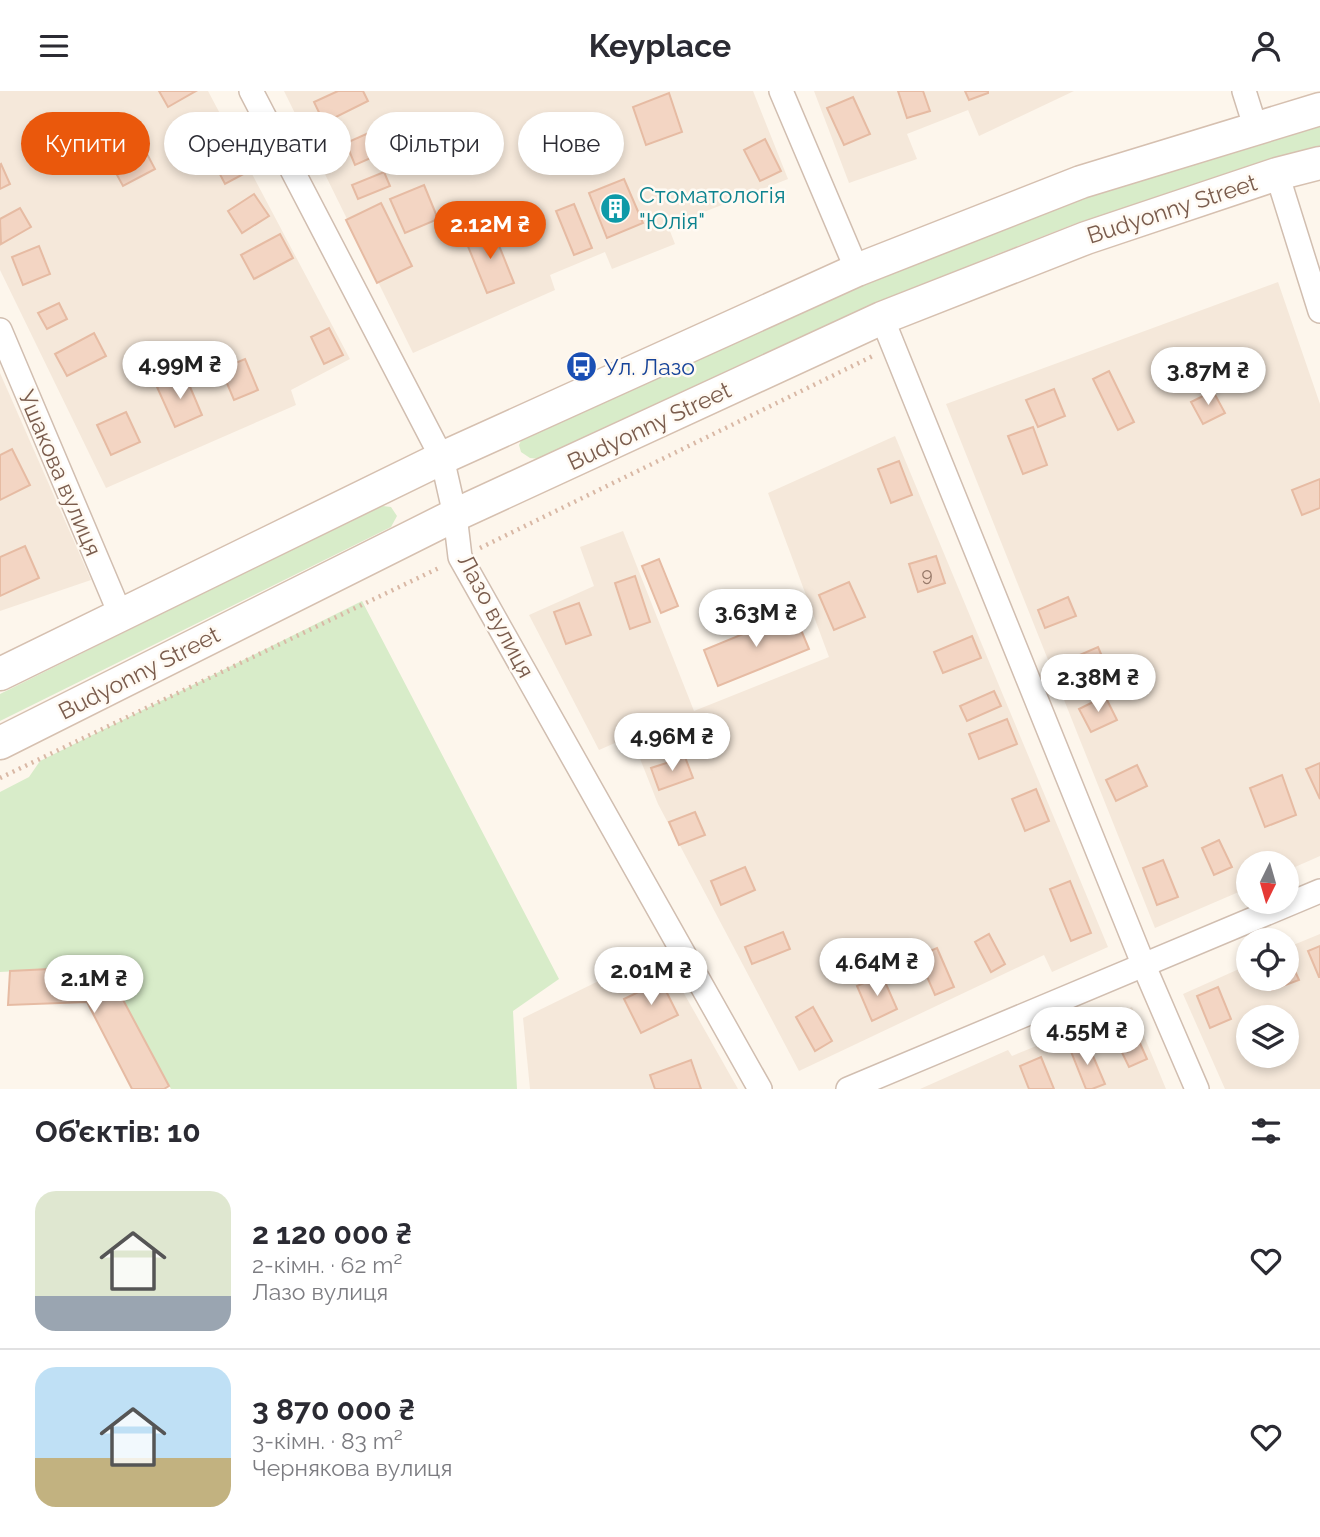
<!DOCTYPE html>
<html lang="uk">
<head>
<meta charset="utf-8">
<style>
  body { margin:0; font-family:Raleway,sans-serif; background:#f2f2f3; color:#2b2b33; height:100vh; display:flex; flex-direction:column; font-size:26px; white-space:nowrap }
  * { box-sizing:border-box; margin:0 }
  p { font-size:23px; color:#7c7c81 }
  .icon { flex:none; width:38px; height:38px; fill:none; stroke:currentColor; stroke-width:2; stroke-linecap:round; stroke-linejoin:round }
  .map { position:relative; height:998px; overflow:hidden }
  .side { display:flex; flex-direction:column; background:#fff; flex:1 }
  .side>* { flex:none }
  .guide { position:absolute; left:21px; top:21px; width:700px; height:63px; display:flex; gap:14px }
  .needle { width:46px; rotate:185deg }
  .fabs { position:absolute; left:1236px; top:760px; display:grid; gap:14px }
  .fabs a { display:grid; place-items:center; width:63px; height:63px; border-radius:50%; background:#fff; box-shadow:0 4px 10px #0003; font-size:35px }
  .price { position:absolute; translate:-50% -60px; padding:0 16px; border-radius:24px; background:#fff; color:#222; font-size:23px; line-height:46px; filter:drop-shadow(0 2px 4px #0008) }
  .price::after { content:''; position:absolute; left:50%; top:42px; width:21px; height:16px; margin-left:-10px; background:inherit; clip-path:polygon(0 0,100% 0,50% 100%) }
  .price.active { background:#ea580c; color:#fff }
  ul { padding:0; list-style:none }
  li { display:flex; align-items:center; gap:21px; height:175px; padding:0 35px }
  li+li { border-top:2px solid #e1e1e2 }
  li span { display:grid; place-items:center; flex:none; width:196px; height:140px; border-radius:21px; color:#555 }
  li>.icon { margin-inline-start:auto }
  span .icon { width:84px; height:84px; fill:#fffc; stroke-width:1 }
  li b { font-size:30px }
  h2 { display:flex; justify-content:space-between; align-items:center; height:84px; padding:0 35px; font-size:30px }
  .tag { padding:0 24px; border-radius:32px; background:#fff; box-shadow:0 4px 10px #0003; font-size:24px; line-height:63px }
  .tag.active { background:#ea580c; color:#fff }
  header { display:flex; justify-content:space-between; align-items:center; height:91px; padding:0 35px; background:#fff; font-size:32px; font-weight:700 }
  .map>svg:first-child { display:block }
</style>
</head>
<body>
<header><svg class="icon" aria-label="menu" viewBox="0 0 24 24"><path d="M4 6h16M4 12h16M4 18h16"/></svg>Keyplace<svg class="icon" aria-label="person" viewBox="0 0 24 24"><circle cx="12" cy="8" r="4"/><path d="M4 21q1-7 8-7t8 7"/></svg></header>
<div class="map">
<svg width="1320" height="998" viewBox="0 0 1320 998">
  <rect width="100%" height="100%" fill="#fdf6ec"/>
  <g fill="#f5e8da" fill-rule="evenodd">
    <polygon points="0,0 208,0 350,268 291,299 296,314 106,397 0,179"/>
    <polygon points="284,0 753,0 788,88 668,135 675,153 612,178 605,161 550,184 555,199 413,262"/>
    <polygon points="814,0 1074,0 979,45 968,19 907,43 917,68 849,92"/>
    <polygon points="1278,191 1320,313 1320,765 1286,780 1286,772 1248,772 1248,797 1155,837 946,313"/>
    <polygon points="0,282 91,489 0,520"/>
    <polygon points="895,345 1108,856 1052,881 1044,864 799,980 658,713 631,645 599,659 529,524 594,495 580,456 623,440 694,620 829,566 768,402"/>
    <path d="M1320 843V998H1225L1183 903 1248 874V887H1286V857ZM1248 926H1286V964H1248Z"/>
    <polygon points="660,860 738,998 530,998 523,927"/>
    <polygon points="1132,916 1166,998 920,998 1008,959 1012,965"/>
  </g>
  <g fill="#d8ecc9">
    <polygon points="1320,33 1320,55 1224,84 1077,132 992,165 767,262 540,368 530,367 521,361 519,354 524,343 811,214 1069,109"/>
    <polygon points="383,415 391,416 397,425 391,436 0,630 0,603 372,418"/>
    <polygon points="362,510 559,888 513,920 517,998 171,998 113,890 95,876 0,881 0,701 29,686 40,670"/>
  </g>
  <g fill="#f3d5c3" stroke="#e6bba3" stroke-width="2">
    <polygon points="159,0 196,0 168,16"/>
    <polygon points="338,0 363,0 368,10 324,32 314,11"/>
    <polygon points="898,0 923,0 930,20 907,27"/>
    <polygon points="965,0 988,0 988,2 969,9"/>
    <polygon points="669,2 682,41 646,54 633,16"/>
    <polygon points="853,6 870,43 844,54 827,17"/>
    <polygon points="382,36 391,58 355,74 346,52"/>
    <polygon points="137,44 155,78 123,95 104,60"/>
    <polygon points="765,48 781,80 760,90 744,59"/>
    <polygon points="236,56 249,80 225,93 212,68"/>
    <polygon points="1,73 10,93 0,98 0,74"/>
    <polygon points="384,81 390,95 358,108 352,94"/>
    <polygon points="624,88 643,132 607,147 589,102"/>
    <polygon points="424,94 438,128 405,142 390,108"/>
    <polygon points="254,103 269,125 242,142 228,120"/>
    <polygon points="381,112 412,175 377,192 346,129"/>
    <polygon points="574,113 592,157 574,164 556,120"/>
    <polygon points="20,117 31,136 1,153 0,128"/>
    <polygon points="492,137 514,192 487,202 465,148"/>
    <polygon points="280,143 293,167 254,188 241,164"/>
    <polygon points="39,155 50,183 23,194 12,166"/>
    <polygon points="59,212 67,228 47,238 38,222"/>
    <polygon points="329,237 343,264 324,273 311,246"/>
    <polygon points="94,242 106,265 67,285 55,263"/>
    <polygon points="245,268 258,299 234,309 221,278"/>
    <polygon points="1109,280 1134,331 1118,339 1093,288"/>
    <polygon points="185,284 202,324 175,336 157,296"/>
    <polygon points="1054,298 1065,325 1038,336 1026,309"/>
    <polygon points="1213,300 1225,322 1203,333 1191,311"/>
    <polygon points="126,321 140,351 111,364 97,334"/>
    <polygon points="1033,336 1047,374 1023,383 1008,345"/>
    <polygon points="12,358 30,394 0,409 0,364"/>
    <polygon points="899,370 912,404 891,412 878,378"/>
    <polygon points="1320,388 1320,417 1302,424 1292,399"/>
    <polygon points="25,455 39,487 0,505 0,466"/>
    <polygon points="936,465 945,492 918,501 909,473"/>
    <polygon points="659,468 678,515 661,522 642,475"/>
    <polygon points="635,485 650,531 630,538 615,492"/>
    <polygon points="849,491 865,526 834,539 819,504"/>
    <polygon points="1068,506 1076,525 1045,537 1038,519"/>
    <polygon points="579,512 591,544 566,553 554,521"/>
    <polygon points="794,522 809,558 718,595 704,559"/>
    <polygon points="972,545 981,567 943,582 934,561"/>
    <polygon points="1098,556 1107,577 1070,593 1061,572"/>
    <polygon points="994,600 1001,615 967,630 960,615"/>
    <polygon points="1105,605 1117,629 1091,641 1079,618"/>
    <polygon points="1007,628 1017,653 979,668 969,643"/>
    <polygon points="685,666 693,687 659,699 651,677"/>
    <polygon points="1320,672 1320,708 1306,678"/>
    <polygon points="1137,674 1147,695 1116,710 1106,689"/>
    <polygon points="1282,684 1296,724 1265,736 1250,697"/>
    <polygon points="1036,698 1049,730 1025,740 1012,708"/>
    <polygon points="695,721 705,744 679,754 669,731"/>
    <polygon points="1219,749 1232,776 1214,784 1202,757"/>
    <polygon points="1163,769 1178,806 1157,814 1143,777"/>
    <polygon points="745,776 755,799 721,814 711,790"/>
    <polygon points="1070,790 1091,842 1071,850 1050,798"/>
    <polygon points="783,841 790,858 752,873 745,856"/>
    <polygon points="989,843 1005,873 991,881 975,851"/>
    <polygon points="1320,855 1320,886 1319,886 1308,860"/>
    <polygon points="937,857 954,896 935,904 918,865"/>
    <polygon points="1286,860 1299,889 1272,899 1267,887 1286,887"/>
    <polygon points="90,876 113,890 169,995 164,998 132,998 87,911 8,914 10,880"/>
    <polygon points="882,884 897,918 872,930 857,895"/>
    <polygon points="661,890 678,924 641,942 624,908"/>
    <polygon points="1218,896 1231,928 1210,937 1197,905"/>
    <polygon points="813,916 832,950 815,960 796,926"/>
    <polygon points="1131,932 1147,968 1129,976 1112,941"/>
    <polygon points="1087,951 1105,993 1092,998 1086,998 1070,958"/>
    <polygon points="1041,966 1054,998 1029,998 1020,975"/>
    <polygon points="691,969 701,998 655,998 650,984"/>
  </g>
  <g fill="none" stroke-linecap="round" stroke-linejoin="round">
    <defs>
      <g id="minor">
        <polyline points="251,0 442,367 455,424 460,466 760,998"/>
        <polyline points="781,0 857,179"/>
        <polyline points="1244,0 1256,38"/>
        <polyline points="1277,83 1320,220"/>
        <polyline points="882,227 1144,875 1197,998"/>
        <polyline points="0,239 121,525"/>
        <polyline points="848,998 1320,800"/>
      </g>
      <g id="secondary">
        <polyline points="0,583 442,367 857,179 1081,91 1320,18"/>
        <polyline points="0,652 455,424 882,227 1086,147 1277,83 1320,72"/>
      </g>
    </defs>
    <use href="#minor" stroke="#d1beb0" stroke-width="26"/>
    <use href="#secondary" stroke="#d6c0b0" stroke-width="35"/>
    <g stroke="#d9b8a5" stroke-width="4.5" stroke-dasharray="2 5" stroke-linecap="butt">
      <polyline points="480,457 875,264"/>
      <polyline points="0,687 441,476"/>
    </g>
    <use href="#minor" stroke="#fff" stroke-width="23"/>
    <use href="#secondary" stroke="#fff" stroke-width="32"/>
  </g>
  <defs>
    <symbol id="building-disc" viewBox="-11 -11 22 22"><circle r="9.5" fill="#0f9aa8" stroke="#fffaf3"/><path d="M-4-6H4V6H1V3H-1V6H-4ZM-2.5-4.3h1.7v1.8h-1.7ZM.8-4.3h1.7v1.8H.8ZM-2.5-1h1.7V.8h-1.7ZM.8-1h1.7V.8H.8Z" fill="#fff"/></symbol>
    <symbol id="bus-disc" viewBox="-11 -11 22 22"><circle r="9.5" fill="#1a4fb4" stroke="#fffaf3"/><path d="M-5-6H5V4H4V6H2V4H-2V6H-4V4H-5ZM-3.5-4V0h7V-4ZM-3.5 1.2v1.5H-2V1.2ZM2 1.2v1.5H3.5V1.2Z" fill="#fff"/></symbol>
  </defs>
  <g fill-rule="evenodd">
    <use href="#building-disc" x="598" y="100" width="35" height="35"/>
    <use href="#bus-disc" x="564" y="258" width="35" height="35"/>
  </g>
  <g text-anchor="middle" stroke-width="5" stroke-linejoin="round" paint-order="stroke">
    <g font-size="19" fill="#987a6a">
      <text x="927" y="490">9</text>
    </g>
    <g font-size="23" fill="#0d838f" stroke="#fffaf3" text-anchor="start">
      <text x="639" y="112">Стоматологія<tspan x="639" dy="26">"Юлія"</tspan></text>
    </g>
    <g font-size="23" fill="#7a5c4d" stroke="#fffaf3">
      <text transform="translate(1172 118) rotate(-18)" y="8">Budyonny Street</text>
      <text transform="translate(649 335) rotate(-25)" y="8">Budyonny Street</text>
      <text transform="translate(60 382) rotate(67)" y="8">Ушакова вулиця</text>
      <text transform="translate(496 525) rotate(62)" y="8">Лазо вулиця</text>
      <text transform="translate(139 582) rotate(-27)" y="8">Budyonny Street</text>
    </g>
    <g font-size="23" fill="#164399" stroke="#fffaf3" text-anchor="start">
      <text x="604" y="284">Ул. Лазо</text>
    </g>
  </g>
</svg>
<div class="fabs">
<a><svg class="needle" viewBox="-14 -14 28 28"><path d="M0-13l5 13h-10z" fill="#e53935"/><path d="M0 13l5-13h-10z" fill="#7c7c81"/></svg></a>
<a><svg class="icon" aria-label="locate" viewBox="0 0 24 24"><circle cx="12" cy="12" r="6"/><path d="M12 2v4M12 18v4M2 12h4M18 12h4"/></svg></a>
<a><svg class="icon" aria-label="layers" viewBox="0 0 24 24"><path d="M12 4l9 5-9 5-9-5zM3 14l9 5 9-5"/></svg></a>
</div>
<b class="price active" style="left:490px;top:170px">2.12M ₴</b>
<b class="price" style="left:180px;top:310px">4.99M ₴</b>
<b class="price" style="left:1208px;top:316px">3.87M ₴</b>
<b class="price" style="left:756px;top:558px">3.63M ₴</b>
<b class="price" style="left:1098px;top:623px">2.38M ₴</b>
<b class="price" style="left:672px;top:682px">4.96M ₴</b>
<b class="price" style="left:877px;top:907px">4.64M ₴</b>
<b class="price" style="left:651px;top:916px">2.01M ₴</b>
<b class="price" style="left:94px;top:924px">2.1M ₴</b>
<b class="price" style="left:1087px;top:976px">4.55M ₴</b>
<div class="guide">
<a class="tag active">Купити</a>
<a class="tag">Орендувати</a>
<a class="tag">Фільтри</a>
<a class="tag">Нове</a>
</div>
</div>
<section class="side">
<h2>Об’єктів: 10<svg class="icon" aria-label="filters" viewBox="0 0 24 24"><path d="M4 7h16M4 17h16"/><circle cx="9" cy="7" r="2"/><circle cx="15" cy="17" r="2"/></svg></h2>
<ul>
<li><span style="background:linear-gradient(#dfe7d0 75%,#9aa5b1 0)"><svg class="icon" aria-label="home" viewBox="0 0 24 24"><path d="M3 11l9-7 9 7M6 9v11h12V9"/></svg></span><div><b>2 120 000 ₴</b><p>2-кімн. · 62 m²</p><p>Лазо вулиця</p></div><svg class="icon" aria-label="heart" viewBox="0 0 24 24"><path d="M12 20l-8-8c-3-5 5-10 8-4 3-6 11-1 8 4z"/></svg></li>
<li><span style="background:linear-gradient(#bfe0f5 65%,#c2b280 0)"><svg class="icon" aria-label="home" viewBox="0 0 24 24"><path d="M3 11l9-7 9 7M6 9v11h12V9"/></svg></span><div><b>3 870 000 ₴</b><p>3-кімн. · 83 m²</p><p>Чернякова вулиця</p></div><svg class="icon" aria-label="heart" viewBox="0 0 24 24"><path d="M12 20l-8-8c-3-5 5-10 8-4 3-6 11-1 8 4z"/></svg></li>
</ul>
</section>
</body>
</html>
